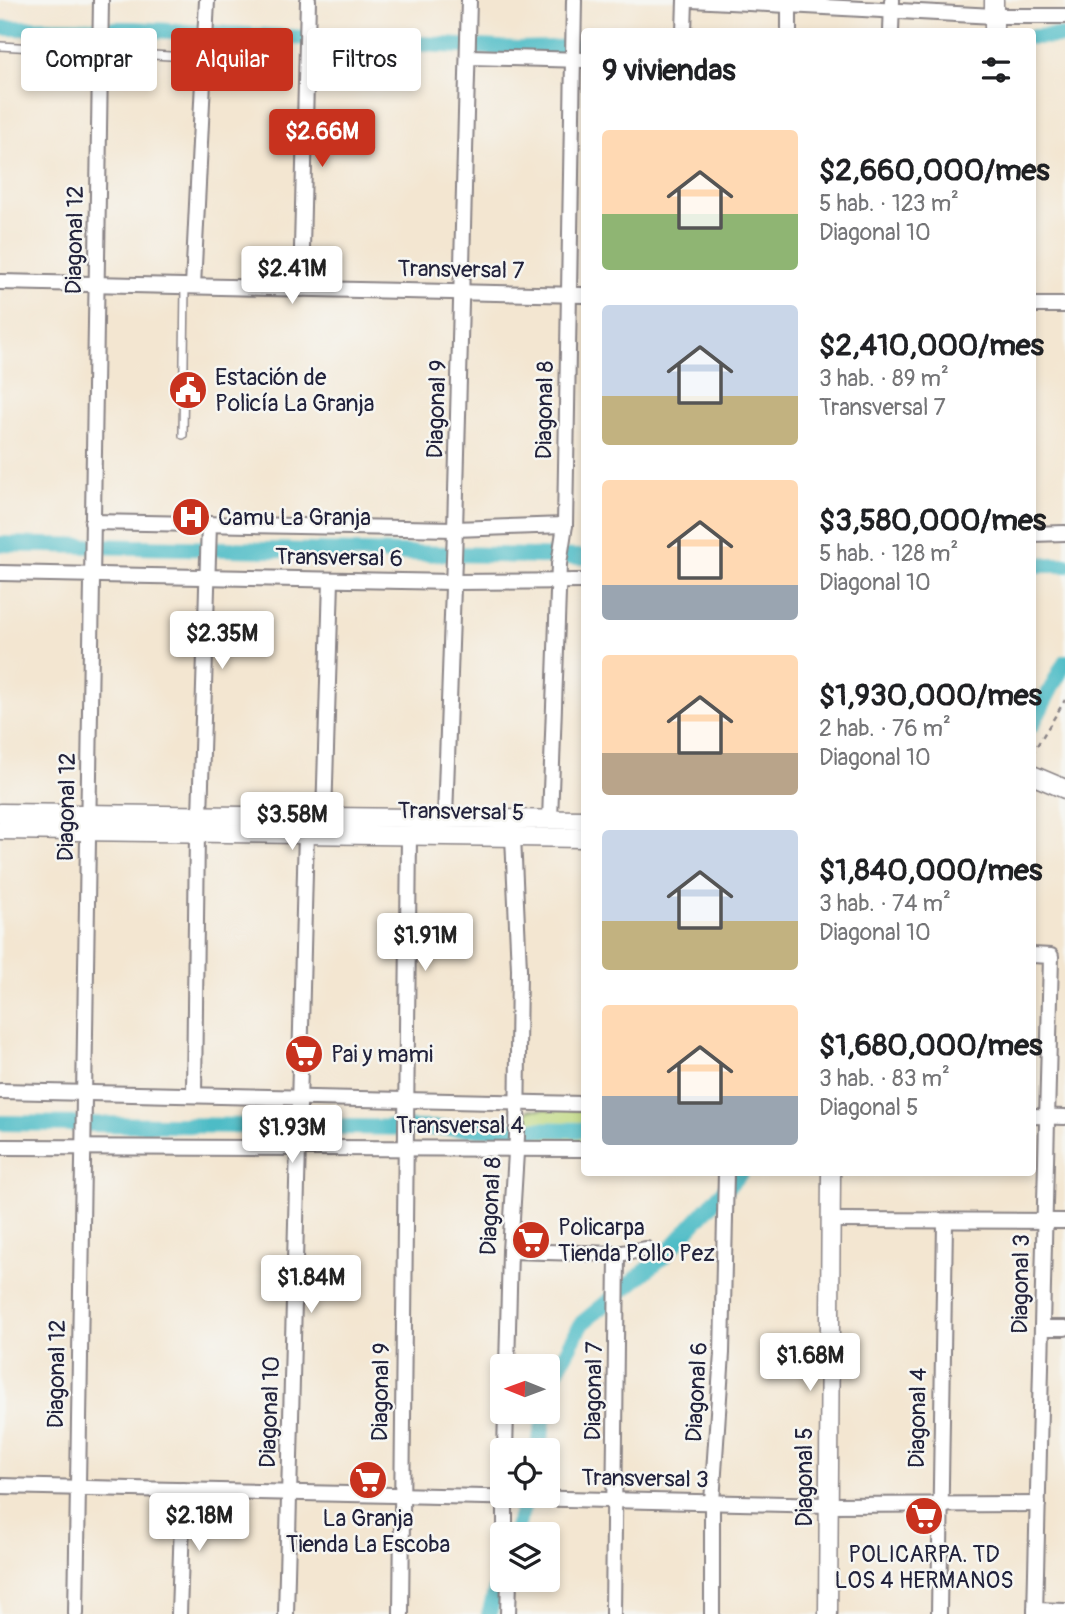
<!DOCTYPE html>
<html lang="es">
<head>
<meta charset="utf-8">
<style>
  body { margin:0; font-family:Pangolin,sans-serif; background:#f2f2f2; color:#202124; height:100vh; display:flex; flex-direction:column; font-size:26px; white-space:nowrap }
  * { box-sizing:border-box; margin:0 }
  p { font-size:23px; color:#757577 }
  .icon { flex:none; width:38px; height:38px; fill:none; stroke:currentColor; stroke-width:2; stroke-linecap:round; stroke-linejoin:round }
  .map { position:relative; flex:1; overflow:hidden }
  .details { position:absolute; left:581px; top:28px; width:455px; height:1148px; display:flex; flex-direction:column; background:#fff; border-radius:7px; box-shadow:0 4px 10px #0003 }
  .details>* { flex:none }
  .hud { position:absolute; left:21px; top:28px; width:455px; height:63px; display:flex; gap:14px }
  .needle { width:46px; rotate:271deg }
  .buttons { position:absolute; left:490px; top:1354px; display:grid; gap:14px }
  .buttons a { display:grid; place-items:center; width:70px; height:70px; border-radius:7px; background:#fff; box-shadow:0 4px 10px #0003; font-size:35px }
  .price { position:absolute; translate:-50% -60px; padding:0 16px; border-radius:7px; background:#fff; color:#222; font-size:23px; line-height:46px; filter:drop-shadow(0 2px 4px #0008) }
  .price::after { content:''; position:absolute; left:50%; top:42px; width:21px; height:16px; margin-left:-10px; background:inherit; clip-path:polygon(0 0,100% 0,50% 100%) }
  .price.selected { background:#c8321e; color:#fff }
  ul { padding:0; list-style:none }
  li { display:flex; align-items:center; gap:21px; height:175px; padding:0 21px }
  li span { display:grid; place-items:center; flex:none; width:196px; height:140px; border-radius:7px; color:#555 }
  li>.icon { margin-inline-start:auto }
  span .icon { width:84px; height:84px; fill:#fffc; stroke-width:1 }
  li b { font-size:30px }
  h2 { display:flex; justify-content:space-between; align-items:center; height:84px; padding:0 21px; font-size:30px }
  .pill { padding:0 24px; border-radius:7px; background:#fff; box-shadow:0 4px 10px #0003; font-size:24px; line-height:63px }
  .pill.selected { background:#c8321e; color:#fff }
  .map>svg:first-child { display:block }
</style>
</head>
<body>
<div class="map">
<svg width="1065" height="1614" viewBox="0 0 1065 1614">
  <rect width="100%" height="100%" fill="#f6f6f2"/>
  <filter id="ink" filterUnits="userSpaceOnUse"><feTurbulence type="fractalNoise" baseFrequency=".0143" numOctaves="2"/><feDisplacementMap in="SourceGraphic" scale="14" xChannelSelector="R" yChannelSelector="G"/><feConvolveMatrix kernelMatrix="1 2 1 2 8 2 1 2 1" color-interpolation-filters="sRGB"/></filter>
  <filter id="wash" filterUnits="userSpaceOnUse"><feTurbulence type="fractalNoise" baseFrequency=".00686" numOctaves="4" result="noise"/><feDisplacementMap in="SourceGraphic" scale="28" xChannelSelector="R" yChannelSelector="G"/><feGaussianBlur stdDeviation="1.57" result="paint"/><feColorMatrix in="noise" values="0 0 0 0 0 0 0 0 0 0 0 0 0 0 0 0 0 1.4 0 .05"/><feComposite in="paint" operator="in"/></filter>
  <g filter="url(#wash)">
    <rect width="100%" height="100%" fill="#f3e6d1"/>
    <polygon fill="#bdd77c" stroke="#707c5c" stroke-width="2" points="530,1109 584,1110 584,1147 528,1146 520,1136 521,1119"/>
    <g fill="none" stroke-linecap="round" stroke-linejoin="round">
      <g stroke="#4ebcc6" stroke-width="16">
        <polyline points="0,28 132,29 518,49 584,47"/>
        <polyline points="1032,37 1065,36"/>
        <polyline points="0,544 584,557"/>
        <polyline points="1032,565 1065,565"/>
        <polyline points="1032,725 1065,662"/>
        <polyline points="0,1123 584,1130"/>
        <polyline points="548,1401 552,1379 582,1323 664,1256 741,1172"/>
        <polyline points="538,1451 545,1412"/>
        <polyline points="514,1535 527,1496"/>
        <polyline points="489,1614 502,1568"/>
      </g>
    </g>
  </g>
  <g filter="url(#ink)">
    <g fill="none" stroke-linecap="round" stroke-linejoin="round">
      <defs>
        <g id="service">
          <polyline points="0,46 204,58"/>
          <polyline points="183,435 185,286"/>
        </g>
        <g id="minor">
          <polyline points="691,0 994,16 1065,16"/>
          <polyline points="684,32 685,0"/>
          <polyline points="789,32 789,0"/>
          <polyline points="891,32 892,0"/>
          <polyline points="468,57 584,60"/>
          <polyline points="0,282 584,295"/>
          <polyline points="193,286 207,0"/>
          <polyline points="301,289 308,0"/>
          <polyline points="1032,305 1065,305"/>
          <polyline points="92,522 455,529 565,525"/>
          <polyline points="1032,534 1065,533"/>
          <polyline points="0,573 453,582 584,581"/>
          <polyline points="200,816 209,524"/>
          <polyline points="324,817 331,580"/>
          <polyline points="445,818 455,529 469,0"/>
          <polyline points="550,820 559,564 565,525 574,0"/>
          <polyline points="1032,955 1051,956 1035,1614"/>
          <polyline points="0,1091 584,1104"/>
          <polyline points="194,1095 197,832"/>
          <polyline points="1032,1116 1065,1117"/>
          <polyline points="0,1147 584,1149"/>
          <polyline points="830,1220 1065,1221"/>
          <polyline points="510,1251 617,1254 647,1249"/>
          <polyline points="1043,1328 1065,1328"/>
          <polyline points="507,1367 510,1251 517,1136 519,969 513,837"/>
          <polyline points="505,1451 506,1412"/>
          <polyline points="0,1486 829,1505 1038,1504"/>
          <polyline points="505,1535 505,1496"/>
          <polyline points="1035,1610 1065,1611"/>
          <polyline points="76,1614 101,0"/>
          <polyline points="179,1614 183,1490"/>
          <polyline points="286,1614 306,832"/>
          <polyline points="401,1614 409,835"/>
          <polyline points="508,1614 509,1580"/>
          <polyline points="613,1614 617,1254"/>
          <polyline points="712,1614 712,1502 722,1353 726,1172"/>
          <polyline points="939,1614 945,1222"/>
        </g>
        <g id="tertiary">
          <polyline points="994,32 994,0"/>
          <polyline points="1032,775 1065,789"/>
          <polyline points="0,813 584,820"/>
          <polyline points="0,830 584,838"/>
          <polyline points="828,1614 831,1172"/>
        </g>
      </defs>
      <use href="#service" stroke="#8a8486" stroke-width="10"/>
      <use href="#minor" stroke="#8a8486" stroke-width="18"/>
      <use href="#tertiary" stroke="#8a8486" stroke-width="21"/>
      <polyline stroke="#8a8486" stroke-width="2.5" stroke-dasharray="5 5" stroke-linecap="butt" points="1032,754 1065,700"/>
      <use href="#service" stroke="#fff" stroke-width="7"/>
      <use href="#minor" stroke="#fff" stroke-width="14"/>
      <use href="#tertiary" stroke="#fff" stroke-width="18"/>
    </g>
  </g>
  <defs>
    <symbol id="civic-disc" viewBox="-11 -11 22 22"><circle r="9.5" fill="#c8321e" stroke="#f6f6f2"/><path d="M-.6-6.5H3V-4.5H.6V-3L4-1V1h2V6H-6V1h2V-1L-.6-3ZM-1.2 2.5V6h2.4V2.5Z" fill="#fff"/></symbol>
    <symbol id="hospital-disc" viewBox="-11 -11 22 22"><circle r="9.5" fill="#c8321e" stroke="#f6f6f2"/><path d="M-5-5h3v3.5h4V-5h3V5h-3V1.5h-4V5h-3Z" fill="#fff"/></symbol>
    <symbol id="supermarket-disc" viewBox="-11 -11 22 22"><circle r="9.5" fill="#c8321e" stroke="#f6f6f2"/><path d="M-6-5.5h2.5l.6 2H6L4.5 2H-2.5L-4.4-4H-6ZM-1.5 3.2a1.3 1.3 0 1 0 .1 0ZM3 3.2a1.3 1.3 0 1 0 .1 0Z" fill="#fff"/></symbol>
  </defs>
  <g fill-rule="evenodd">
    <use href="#civic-disc" x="166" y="368" width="44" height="44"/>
    <use href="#hospital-disc" x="169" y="495" width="44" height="44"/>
    <use href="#supermarket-disc" x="282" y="1032" width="44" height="44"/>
    <use href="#supermarket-disc" x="509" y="1218" width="44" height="44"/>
    <use href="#supermarket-disc" x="346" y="1458" width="44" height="44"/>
    <use href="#supermarket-disc" x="902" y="1494" width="44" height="44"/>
  </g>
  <g text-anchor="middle" stroke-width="5" stroke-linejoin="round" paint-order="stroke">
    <g font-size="23" fill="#22223b" stroke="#f6f6f2">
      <text transform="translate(74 240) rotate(-89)" y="8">Diagonal 12</text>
      <text transform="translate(461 269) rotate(1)" y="8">Transversal 7</text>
      <text transform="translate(436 409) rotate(-88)" y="8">Diagonal 9</text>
      <text transform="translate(544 410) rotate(-89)" y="8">Diagonal 8</text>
      <text transform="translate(339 557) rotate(1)" y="8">Transversal 6</text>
      <text transform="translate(66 807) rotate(-89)" y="8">Diagonal 12</text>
      <text transform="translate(461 811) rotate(1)" y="8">Transversal 5</text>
      <text x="460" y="1133">Transversal 4</text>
      <text transform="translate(490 1206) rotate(-87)" y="8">Diagonal 8</text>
      <text transform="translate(1020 1284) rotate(-89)" y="8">Diagonal 3</text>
      <text transform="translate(56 1374) rotate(-89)" y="8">Diagonal 12</text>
      <text transform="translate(593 1391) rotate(-89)" y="8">Diagonal 7</text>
      <text transform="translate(380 1392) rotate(-89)" y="8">Diagonal 9</text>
      <text transform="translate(696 1392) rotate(-87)" y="8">Diagonal 6</text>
      <text transform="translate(269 1412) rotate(-88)" y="8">Diagonal 10</text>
      <text transform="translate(917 1418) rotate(-89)" y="8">Diagonal 4</text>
      <text transform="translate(804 1477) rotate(-90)" y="8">Diagonal 5</text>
      <text transform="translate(645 1478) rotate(1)" y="8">Transversal 3</text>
    </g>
    <g font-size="23" fill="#22223b" stroke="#f6f6f2" text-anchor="start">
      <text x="215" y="385">Estación de<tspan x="215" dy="26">Policía La Granja</tspan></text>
      <text x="218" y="525">Camu La Granja</text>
      <text x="331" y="1062">Pai y mami</text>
      <text x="558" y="1235">Policarpa<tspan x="558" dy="26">Tienda Pollo Pez</tspan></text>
      <text x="368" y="1526" text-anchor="middle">La Granja<tspan x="368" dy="26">Tienda La Escoba</tspan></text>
      <text x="924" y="1562" text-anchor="middle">POLICARPA. TD<tspan x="924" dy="26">LOS 4 HERMANOS</tspan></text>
    </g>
  </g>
</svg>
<div class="buttons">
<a><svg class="needle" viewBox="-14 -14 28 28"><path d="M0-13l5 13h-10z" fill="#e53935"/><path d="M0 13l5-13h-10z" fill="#757577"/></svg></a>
<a><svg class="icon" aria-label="locate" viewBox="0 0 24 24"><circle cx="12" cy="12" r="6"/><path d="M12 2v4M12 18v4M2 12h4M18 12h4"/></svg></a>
<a><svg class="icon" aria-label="layers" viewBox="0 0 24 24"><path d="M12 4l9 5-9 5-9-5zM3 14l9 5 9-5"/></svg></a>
</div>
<b class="price selected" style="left:322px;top:169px">$2.66M</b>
<b class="price" style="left:292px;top:306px">$2.41M</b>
<b class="price" style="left:222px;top:671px">$2.35M</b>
<b class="price" style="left:292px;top:852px">$3.58M</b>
<b class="price" style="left:425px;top:973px">$1.91M</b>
<b class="price" style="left:292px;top:1165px">$1.93M</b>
<b class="price" style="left:311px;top:1315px">$1.84M</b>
<b class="price" style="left:810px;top:1393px">$1.68M</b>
<b class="price" style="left:199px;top:1553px">$2.18M</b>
<div class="hud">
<a class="pill">Comprar</a>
<a class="pill selected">Alquilar</a>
<a class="pill">Filtros</a>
</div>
<section class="details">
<h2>9 viviendas<svg class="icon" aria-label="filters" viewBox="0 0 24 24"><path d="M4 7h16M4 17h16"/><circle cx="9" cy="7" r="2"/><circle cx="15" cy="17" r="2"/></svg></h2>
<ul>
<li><span style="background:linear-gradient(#ffd9b3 60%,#8fb573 0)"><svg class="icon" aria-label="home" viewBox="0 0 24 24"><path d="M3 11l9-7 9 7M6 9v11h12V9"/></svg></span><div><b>$2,660,000/mes</b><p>5 hab. · 123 m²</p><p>Diagonal 10</p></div></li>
<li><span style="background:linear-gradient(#c9d6e8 65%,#c2b280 0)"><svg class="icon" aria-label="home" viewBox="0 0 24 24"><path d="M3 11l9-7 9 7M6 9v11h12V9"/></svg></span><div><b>$2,410,000/mes</b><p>3 hab. · 89 m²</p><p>Transversal 7</p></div></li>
<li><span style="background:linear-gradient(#ffd9b3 75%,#9aa5b1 0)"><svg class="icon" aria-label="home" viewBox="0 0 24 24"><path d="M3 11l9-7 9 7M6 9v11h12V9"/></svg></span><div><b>$3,580,000/mes</b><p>5 hab. · 128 m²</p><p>Diagonal 10</p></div></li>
<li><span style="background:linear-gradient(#ffd9b3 70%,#b9a48a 0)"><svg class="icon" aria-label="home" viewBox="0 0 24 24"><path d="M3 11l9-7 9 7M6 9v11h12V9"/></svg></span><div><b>$1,930,000/mes</b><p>2 hab. · 76 m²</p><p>Diagonal 10</p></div></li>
<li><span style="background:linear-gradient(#c9d6e8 65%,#c2b280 0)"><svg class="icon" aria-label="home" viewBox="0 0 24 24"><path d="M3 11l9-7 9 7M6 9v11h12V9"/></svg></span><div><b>$1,840,000/mes</b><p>3 hab. · 74 m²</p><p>Diagonal 10</p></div></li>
<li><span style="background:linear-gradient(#ffd9b3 65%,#9aa5b1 0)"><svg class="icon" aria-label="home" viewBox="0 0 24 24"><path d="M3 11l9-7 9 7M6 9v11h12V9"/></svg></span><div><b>$1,680,000/mes</b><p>3 hab. · 83 m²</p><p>Diagonal 5</p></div></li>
</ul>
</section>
</div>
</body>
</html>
